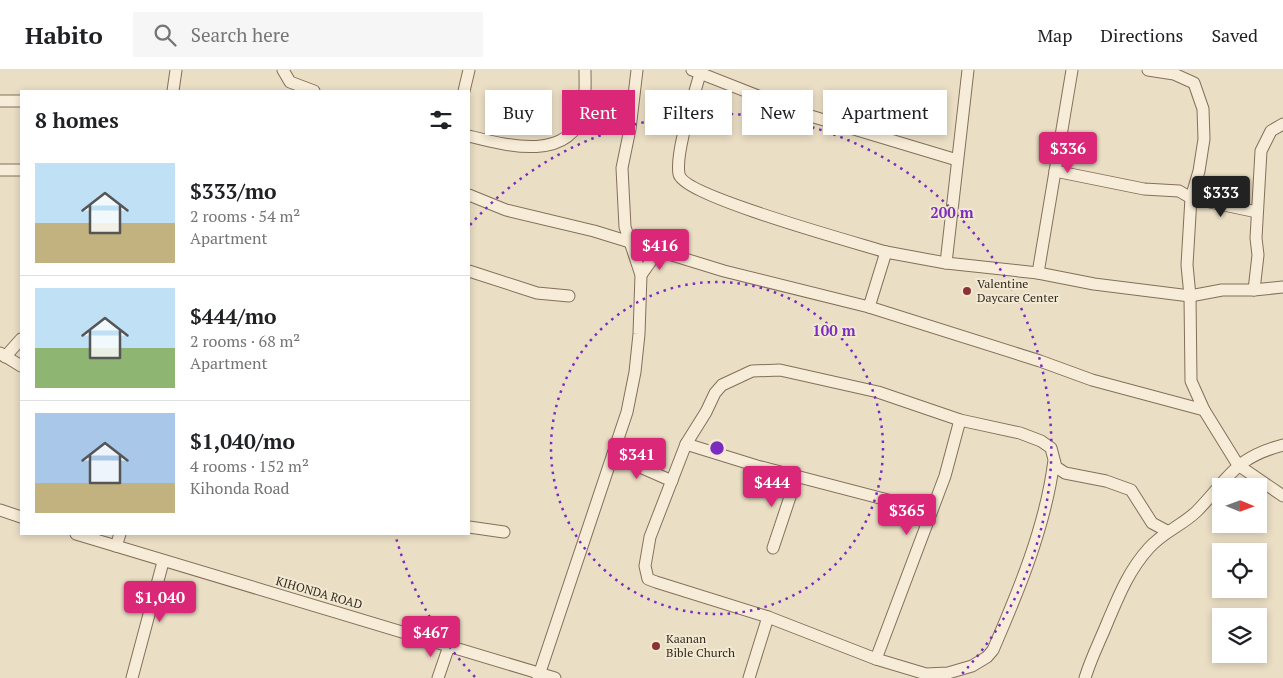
<!DOCTYPE html>
<html lang="en">
<head>
<meta charset="utf-8">
<style>
  body { margin:0; font-family:"PT Serif",serif; background:#f6f6f6; color:#202124; height:100vh; display:flex; flex-direction:column; font-size:19px; white-space:nowrap }
  * { box-sizing:border-box; margin:0 }
  p { font-size:16px; color:#757577 }
  .icon { flex:none; width:28px; height:28px; fill:none; stroke:currentColor; stroke-width:2; stroke-linecap:round; stroke-linejoin:round }
  .map { position:relative; flex:1; overflow:hidden }
  .sheet { position:absolute; left:20px; top:20px; width:450px; height:445px; display:flex; flex-direction:column; background:#fff; border-radius:0px; box-shadow:0 2px 8px #0003 }
  .sheet>* { flex:none }
  .hud { position:absolute; left:485px; top:20px; width:475px; height:45px; display:flex; gap:10px }
  .needle { width:32px; rotate:91deg }
  .tools { position:absolute; left:1212px; top:408px; display:grid; gap:10px }
  .tools a { display:grid; place-items:center; width:55px; height:55px; border-radius:0px; background:#fff; box-shadow:0 2px 8px #0003; font-size:25px }
  .price { position:absolute; translate:-50% -42px; padding:0 11px; border-radius:5px; background:#db2777; color:#fff; font-size:16px; line-height:32px; filter:drop-shadow(0 1px 2px #0008) }
  .price::after { content:''; position:absolute; left:50%; top:30px; width:15px; height:11px; margin-left:-8px; background:inherit; clip-path:polygon(0 0,100% 0,50% 100%) }
  .price.current { background:#222; color:#fff }
  ul { padding:0; list-style:none }
  li { display:flex; align-items:center; gap:15px; height:125px; padding:0 15px }
  li+li { border-top:1px solid #e0e0e0 }
  li span { display:grid; place-items:center; flex:none; width:140px; height:100px; border-radius:0px; color:#555 }
  li>.icon { margin-inline-start:auto }
  span .icon { width:60px; height:60px; fill:#fffc; stroke-width:1 }
  li b { font-size:21px }
  h2 { display:flex; justify-content:space-between; align-items:center; height:60px; padding:0 15px; font-size:21px }
  .tag { padding:0 18px; border-radius:0px; background:#fff; box-shadow:0 2px 8px #0003; font-size:18px; line-height:45px }
  .tag.current { background:#db2777; color:#fff }
  header { display:flex; align-items:center; gap:30px; box-sizing:border-box; height:70px; padding:0 25px; background:#fff; border-bottom:1px solid #e0e0e0 }
  header strong { font-size:24px }
  nav { display:flex; gap:28px; margin-inline-start:auto; font-size:18px }
  .search { width:350px; height:45px; background:#f6f6f6; display:flex; align-items:center; gap:12px; box-sizing:border-box; padding:0 18px; border-radius:0px; color:#757577; font-size:19px }
  .map>svg:first-child { display:block }
</style>
</head>
<body>
<header>
<strong>Habito</strong>
<div class="search"><svg class="icon" aria-label="search" viewBox="0 0 24 24"><circle cx="10" cy="10" r="6"/><path d="M15 15l6 6"/></svg>Search here</div>
<nav><a>Map</a><a>Directions</a><a>Saved</a></nav>
</header>
<div class="map">
<svg width="1283" height="608" viewBox="0 0 1283 608">
  <rect width="100%" height="100%" fill="#eadec4"/>
  <g fill="none" stroke-linecap="round" stroke-linejoin="round">
    <defs>
      <g id="minor">
        <polyline points="283,0 290,12 314,21"/>
        <polyline points="692,0 804,44 957,90"/>
        <path d="M701 0C695 23 675 82 679 104 683 126 857 173 886 182"/>
        <polyline points="1148,0 1174,4 1194,13 1203,39 1204,69 1199,101 1191,128 1187,195 1190,226 1191,311 1204,340"/>
        <polyline points="173,21 176,0"/>
        <polyline points="464,21 469,0"/>
        <polyline points="0,31 21,31"/>
        <path d="M469 66C505 75 569 93 583 42 586 30 585 13 585 0"/>
        <polyline points="0,100 21,100"/>
        <polyline points="1055,101 1144,119 1179,121 1191,128 1257,142"/>
        <polyline points="469,125 506,140 594,161 724,201 869,237 1040,291 1092,310 1204,340 1238,395 1283,426"/>
        <polyline points="946,193 968,0"/>
        <polyline points="469,201 537,223 569,226"/>
        <polyline points="1038,203 1072,0"/>
        <polyline points="641,205 658,181"/>
        <polyline points="1254,220 1258,185 1256,168 1261,81 1271,61 1283,54"/>
        <polyline points="869,237 886,182 946,193 1038,203 1094,214 1190,226 1222,220 1254,220 1283,217"/>
        <polyline points="0,283 21,296"/>
        <polyline points="5,287 21,269"/>
        <polyline points="686,374 757,396 930,441"/>
        <polyline points="613,385 672,411"/>
        <path d="M1054 390C1046 455 1019 520 993 580L987 587 972 596 948 603 926 604 876 589 768 547 656 512 648 509 645 496 650 467 686 374 706 342 715 323 722 315 752 301 780 300 878 322 960 350 1020 363 1041 371 1051 378 1056 397 1065 403 1106 411 1131 420 1152 453 1167 461"/>
        <polyline points="0,440 21,447"/>
        <polyline points="469,457 504,462"/>
        <polyline points="76,464 555,608"/>
        <polyline points="116,476 120,464"/>
        <polyline points="773,478 797,406"/>
        <polyline points="876,589 945,406 960,350"/>
        <polyline points="132,608 163,492"/>
        <polyline points="438,608 449,576"/>
        <polyline points="538,608 627,342 635,302 639,264 641,205 625,157 622,98 630,59 637,0"/>
        <polyline points="749,608 768,547"/>
        <path d="M1085 608C1091 588 1100 571 1108 551 1119 525 1129 500 1149 478 1163 462 1183 455 1197 441 1230 407 1234 388 1283 375"/>
      </g>
    </defs>
    <use href="#minor" stroke="#83705c" stroke-width="13"/>
    <use href="#minor" stroke="#f6ecd7" stroke-width="11"/>
  </g>
  <g fill="none" stroke="#7b2cbf" stroke-width="2.5" stroke-dasharray="2.5 5">
    <circle cx="717" cy="378" r="166"/>
    <path d="M475 607A333 333 0 0 1 395 464M470 155A333 333 0 1 1 959 607"/>
  </g>
  <g fill="#8d3234" stroke="#f2e9d3" stroke-width="2">
    <circle cx="967" cy="221" r="5"/>
    <circle cx="656" cy="576" r="5"/>
  </g>
  <g text-anchor="middle" stroke-width="4" stroke-linejoin="round" paint-order="stroke">
    <g font-size="12" fill="#34291f" stroke="#f2e9d3" text-anchor="start">
      <text x="977" y="218">Valentine<tspan x="977" dy="14">Daycare Center</tspan></text>
      <text x="666" y="573">Kaanan<tspan x="666" dy="14">Bible Church</tspan></text>
    </g>
    <g font-size="12" fill="#34291f" stroke="#f2e9d3">
      <text transform="translate(319 523) rotate(16)" y="4">KIHONDA ROAD</text>
    </g>
  </g>
  <circle cx="717" cy="378" r="8" fill="#7b2cbf" stroke="#f2e9d3" stroke-width="2.5"/>
  <g font-size="15" text-anchor="middle" font-weight="bold" fill="#7b2cbf" stroke="#f2e9d3" stroke-width="4" stroke-linejoin="round" paint-order="stroke">
    <text x="952" y="148">200 m</text>
    <text x="834" y="266">100 m</text>
  </g>
</svg>
<div class="tools">
<a><svg class="needle" viewBox="-14 -14 28 28"><path d="M0-13l5 13h-10z" fill="#e53935"/><path d="M0 13l5-13h-10z" fill="#757577"/></svg></a>
<a><svg class="icon" aria-label="locate" viewBox="0 0 24 24"><circle cx="12" cy="12" r="6"/><path d="M12 2v4M12 18v4M2 12h4M18 12h4"/></svg></a>
<a><svg class="icon" aria-label="layers" viewBox="0 0 24 24"><path d="M12 4l9 5-9 5-9-5zM3 14l9 5 9-5"/></svg></a>
</div>
<b class="price" style="left:1068px;top:104px">$336</b>
<b class="price current" style="left:1221px;top:148px">$333</b>
<b class="price" style="left:660px;top:201px">$416</b>
<b class="price" style="left:637px;top:410px">$341</b>
<b class="price" style="left:772px;top:438px">$444</b>
<b class="price" style="left:907px;top:466px">$365</b>
<b class="price" style="left:160px;top:553px">$1,040</b>
<b class="price" style="left:431px;top:588px">$467</b>
<div class="hud">
<a class="tag">Buy</a>
<a class="tag current">Rent</a>
<a class="tag">Filters</a>
<a class="tag">New</a>
<a class="tag">Apartment</a>
</div>
<section class="sheet">
<h2>8 homes<svg class="icon" aria-label="filters" viewBox="0 0 24 24"><path d="M4 7h16M4 17h16"/><circle cx="9" cy="7" r="2"/><circle cx="15" cy="17" r="2"/></svg></h2>
<ul>
<li><span style="background:linear-gradient(#bfe0f5 60%,#c2b280 0)"><svg class="icon" aria-label="home" viewBox="0 0 24 24"><path d="M3 11l9-7 9 7M6 9v11h12V9"/></svg></span><div><b>$333/mo</b><p>2 rooms · 54 m²</p><p>Apartment</p></div></li>
<li><span style="background:linear-gradient(#bfe0f5 60%,#8fb573 0)"><svg class="icon" aria-label="home" viewBox="0 0 24 24"><path d="M3 11l9-7 9 7M6 9v11h12V9"/></svg></span><div><b>$444/mo</b><p>2 rooms · 68 m²</p><p>Apartment</p></div></li>
<li><span style="background:linear-gradient(#a9c7e8 70%,#c2b280 0)"><svg class="icon" aria-label="home" viewBox="0 0 24 24"><path d="M3 11l9-7 9 7M6 9v11h12V9"/></svg></span><div><b>$1,040/mo</b><p>4 rooms · 152 m²</p><p>Kihonda Road</p></div></li>
</ul>
</section>
</div>
</body>
</html>
